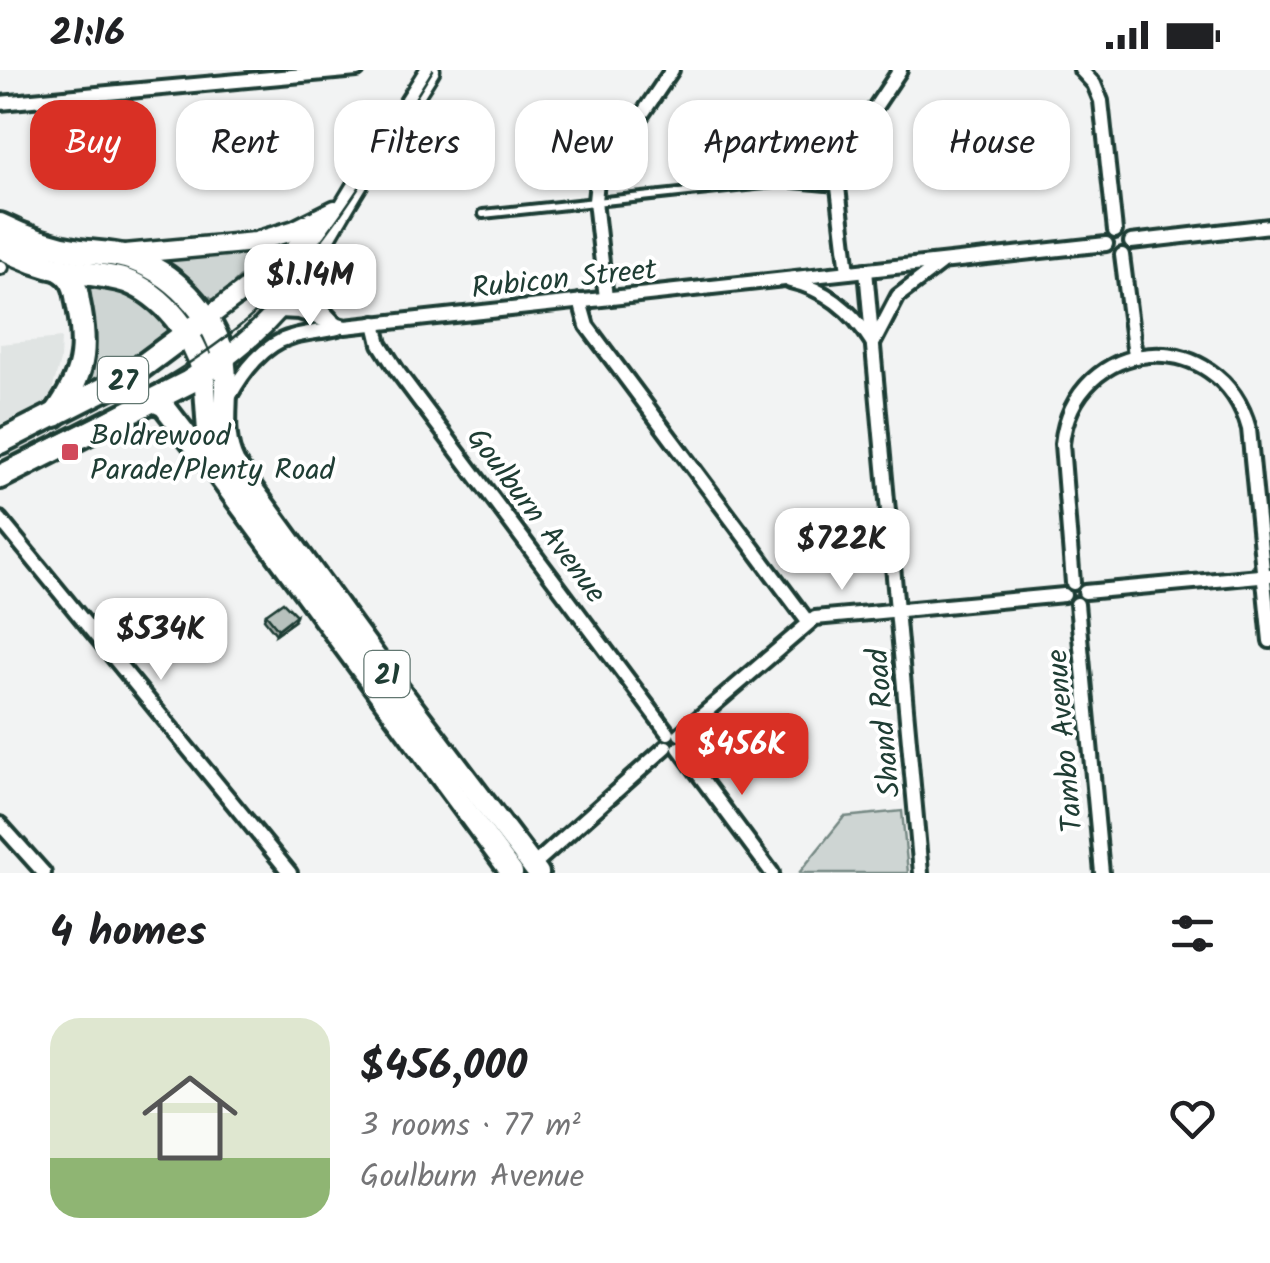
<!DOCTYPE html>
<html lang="en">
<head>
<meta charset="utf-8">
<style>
  body { margin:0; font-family:Kalam,sans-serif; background:#f2f2f2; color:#202124; height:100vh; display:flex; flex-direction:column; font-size:38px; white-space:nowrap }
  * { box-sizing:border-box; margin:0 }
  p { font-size:32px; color:#757577 }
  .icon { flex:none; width:55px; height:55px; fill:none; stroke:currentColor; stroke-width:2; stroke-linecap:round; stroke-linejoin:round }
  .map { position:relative; height:803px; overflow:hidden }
  .side { display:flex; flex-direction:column; background:#fff; flex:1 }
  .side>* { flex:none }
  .banner { position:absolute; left:30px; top:30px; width:1210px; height:90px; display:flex; gap:20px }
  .price { position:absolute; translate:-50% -85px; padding:0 22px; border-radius:20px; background:#fff; color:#222; font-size:32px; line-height:65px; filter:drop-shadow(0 2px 5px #0008) }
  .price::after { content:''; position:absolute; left:50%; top:60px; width:30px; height:22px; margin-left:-15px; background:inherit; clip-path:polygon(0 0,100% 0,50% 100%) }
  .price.on { background:#d93025; color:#fff }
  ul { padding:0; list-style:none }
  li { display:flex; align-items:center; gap:30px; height:250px; padding:0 50px }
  li span { display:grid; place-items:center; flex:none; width:280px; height:200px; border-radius:30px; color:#555 }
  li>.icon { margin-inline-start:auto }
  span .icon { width:120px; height:120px; fill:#fffc; stroke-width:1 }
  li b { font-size:42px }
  h2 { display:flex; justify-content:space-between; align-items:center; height:120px; padding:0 50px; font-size:42px }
  .tag { padding:0 35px; border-radius:30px; background:#fff; box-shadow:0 2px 8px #0004; font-size:35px; line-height:90px }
  .tag.on { background:#d93025; color:#fff }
  .status { display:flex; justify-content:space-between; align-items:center; height:70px; padding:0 50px; background:#fff; direction:ltr }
  .status svg { height:28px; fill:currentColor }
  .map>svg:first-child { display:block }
</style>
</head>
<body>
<div class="status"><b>21:16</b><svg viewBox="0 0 49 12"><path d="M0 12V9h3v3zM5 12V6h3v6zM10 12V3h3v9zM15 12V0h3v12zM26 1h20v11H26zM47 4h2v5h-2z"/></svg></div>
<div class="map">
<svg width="1270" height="803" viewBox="0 0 1270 803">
  <rect width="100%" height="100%" fill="#f2f3f3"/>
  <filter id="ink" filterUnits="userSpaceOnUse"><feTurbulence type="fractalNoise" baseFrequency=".01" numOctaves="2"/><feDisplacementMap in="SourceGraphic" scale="20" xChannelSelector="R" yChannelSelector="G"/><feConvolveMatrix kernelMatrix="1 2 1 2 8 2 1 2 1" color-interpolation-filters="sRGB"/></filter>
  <g filter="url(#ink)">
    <polygon fill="#e0e4e3" points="61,268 60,291 51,325 42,337 0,354 0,274"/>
    <g fill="#ced5d3" stroke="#768984" stroke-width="2.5">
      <polygon points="293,167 294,170 246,202 214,232 210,227 205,231 159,187"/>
      <path d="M83 209C122 219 147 228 172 261L117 301 77 319 93 291 94 260Z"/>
      <polygon points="902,741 908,803 799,803 844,747"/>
    </g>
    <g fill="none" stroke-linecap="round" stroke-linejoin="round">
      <defs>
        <polyline id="lane" points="483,144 783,112 837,117"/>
        <g id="street">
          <polyline points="1081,0 1094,14 1101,31 1115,161"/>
          <polyline points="0,33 357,0"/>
          <polyline points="1131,172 1270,156"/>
          <polyline points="1122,185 1135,286"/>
          <polyline points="0,197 1,197"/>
          <polyline points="866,200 921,803"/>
          <polyline points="848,202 838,117 840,90 900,0"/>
          <polyline points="304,208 318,235 332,250"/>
          <path d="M790 211C826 219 853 242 872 272"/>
          <polyline points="606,228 595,131 597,111 672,0"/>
          <polyline points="580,231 587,256 808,552"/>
          <polyline points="280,241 299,242 345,257 1106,174"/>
          <polyline points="375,253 380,274 398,302 668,663"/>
          <polyline points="874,272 898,226 940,194"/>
          <path d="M230 326C243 302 264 274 291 267 306 262 322 262 338 258"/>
          <polyline points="0,449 290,803"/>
          <path d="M1073 513 1062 374C1074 264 1220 252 1249 359L1270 571"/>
          <polyline points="1085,522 1270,505"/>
          <polyline points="1077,534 1102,803"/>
          <polyline points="680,664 815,548 1064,525"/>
          <polyline points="679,678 772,803"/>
          <polyline points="0,754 44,803"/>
          <polyline points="530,798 666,677"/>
        </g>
        <g id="secondary">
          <polyline points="125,184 255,172 295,160 335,140"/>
          <polyline points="206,249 275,197 321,154"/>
          <path d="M224 289C295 236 307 197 351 125 376 83 404 42 430 0"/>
        </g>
        <g id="primary">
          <path d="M224 289C231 325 217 360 234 394L393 612 538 803"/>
          <polyline points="204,303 209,377 219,406 512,803"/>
          <polyline points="151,330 164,336 211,397"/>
        </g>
        <g id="highway">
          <path d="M0 155C26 168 52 177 80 181 95 183 111 183 126 187 173 201 212 242 224 289L189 312 0 407"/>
          <path d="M0 176C20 187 43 196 65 200 85 204 107 205 126 211 164 225 194 265 204 303"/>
          <path d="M55 345C84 305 88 280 78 232 76 217 73 207 59 199"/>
          <polyline points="0,372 128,307 195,257"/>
        </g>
      </defs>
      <use href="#lane" stroke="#1f3d34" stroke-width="14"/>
      <use href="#street" stroke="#1f3d34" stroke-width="20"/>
      <use href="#secondary" stroke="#1f3d34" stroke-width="25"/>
      <use href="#primary" stroke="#1f3d34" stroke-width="28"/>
      <use href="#highway" stroke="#1f3d34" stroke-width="30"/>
      <use href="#lane" stroke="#fff" stroke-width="6"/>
      <use href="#street" stroke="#fff" stroke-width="12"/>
      <use href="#secondary" stroke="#fff" stroke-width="18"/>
      <use href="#primary" stroke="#fff" stroke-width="20"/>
      <use href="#highway" stroke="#fff" stroke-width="22"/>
      <path stroke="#1f3d34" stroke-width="2.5" d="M0 393C105 341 217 293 295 203 349 141 389 69 433 0"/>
    </g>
    <polygon fill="#9da6a3" stroke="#1f3d34" stroke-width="2.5" points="266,544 294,551 276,564 264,549"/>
    <polygon fill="#808784" stroke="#1f3d34" stroke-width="2.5" points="296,545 294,551 276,564 278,559"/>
    <polygon fill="#b7c1bd" stroke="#1f3d34" stroke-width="2.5" points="283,532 296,545 278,559 266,544"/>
  </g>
  <rect fill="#d1495b" stroke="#fff" stroke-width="4" x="60" y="372" width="20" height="20" rx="5"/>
  <g text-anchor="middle" stroke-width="8" stroke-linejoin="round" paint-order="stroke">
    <g fill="#fff" stroke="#627771" stroke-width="2.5">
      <rect x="98" y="287" width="50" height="46" rx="8"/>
      <rect x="364.5" y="581" width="45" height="46" rx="8"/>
    </g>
    <g font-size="28" font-weight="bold" fill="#1f3d34">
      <text x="123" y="320">27</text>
      <text x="387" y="614">21</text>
    </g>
    <g font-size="30" fill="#1f3d34" stroke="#fff">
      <text transform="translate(564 208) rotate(-6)" y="10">Rubicon Street</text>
      <text transform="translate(537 445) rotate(53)" y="10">Goulburn Avenue</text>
      <text transform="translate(883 653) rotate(-95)" y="10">Shand Road</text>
      <text transform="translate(1064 671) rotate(-95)" y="10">Tambo Avenue</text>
    </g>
    <g font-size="30" fill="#1f3d34" stroke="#fff" text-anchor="start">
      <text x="90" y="375">Boldrewood<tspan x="90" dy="34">Parade/Plenty Road</tspan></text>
    </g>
  </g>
</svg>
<b class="price" style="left:310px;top:259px">$1.14M</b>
<b class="price" style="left:842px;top:523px">$722K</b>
<b class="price" style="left:161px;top:613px">$534K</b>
<b class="price on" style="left:742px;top:728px">$456K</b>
<div class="banner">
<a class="tag on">Buy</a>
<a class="tag">Rent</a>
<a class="tag">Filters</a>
<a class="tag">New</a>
<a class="tag">Apartment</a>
<a class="tag">House</a>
</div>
</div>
<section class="side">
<h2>4 homes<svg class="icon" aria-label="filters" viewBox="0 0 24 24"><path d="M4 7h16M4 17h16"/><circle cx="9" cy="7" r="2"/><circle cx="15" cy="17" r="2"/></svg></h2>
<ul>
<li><span style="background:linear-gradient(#dfe7d0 70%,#8fb573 0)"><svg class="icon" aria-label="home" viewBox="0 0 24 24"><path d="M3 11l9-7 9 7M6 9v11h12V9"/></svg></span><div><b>$456,000</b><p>3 rooms · 77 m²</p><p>Goulburn Avenue</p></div><svg class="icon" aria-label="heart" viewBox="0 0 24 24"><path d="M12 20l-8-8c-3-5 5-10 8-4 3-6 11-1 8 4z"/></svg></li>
</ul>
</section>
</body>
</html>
